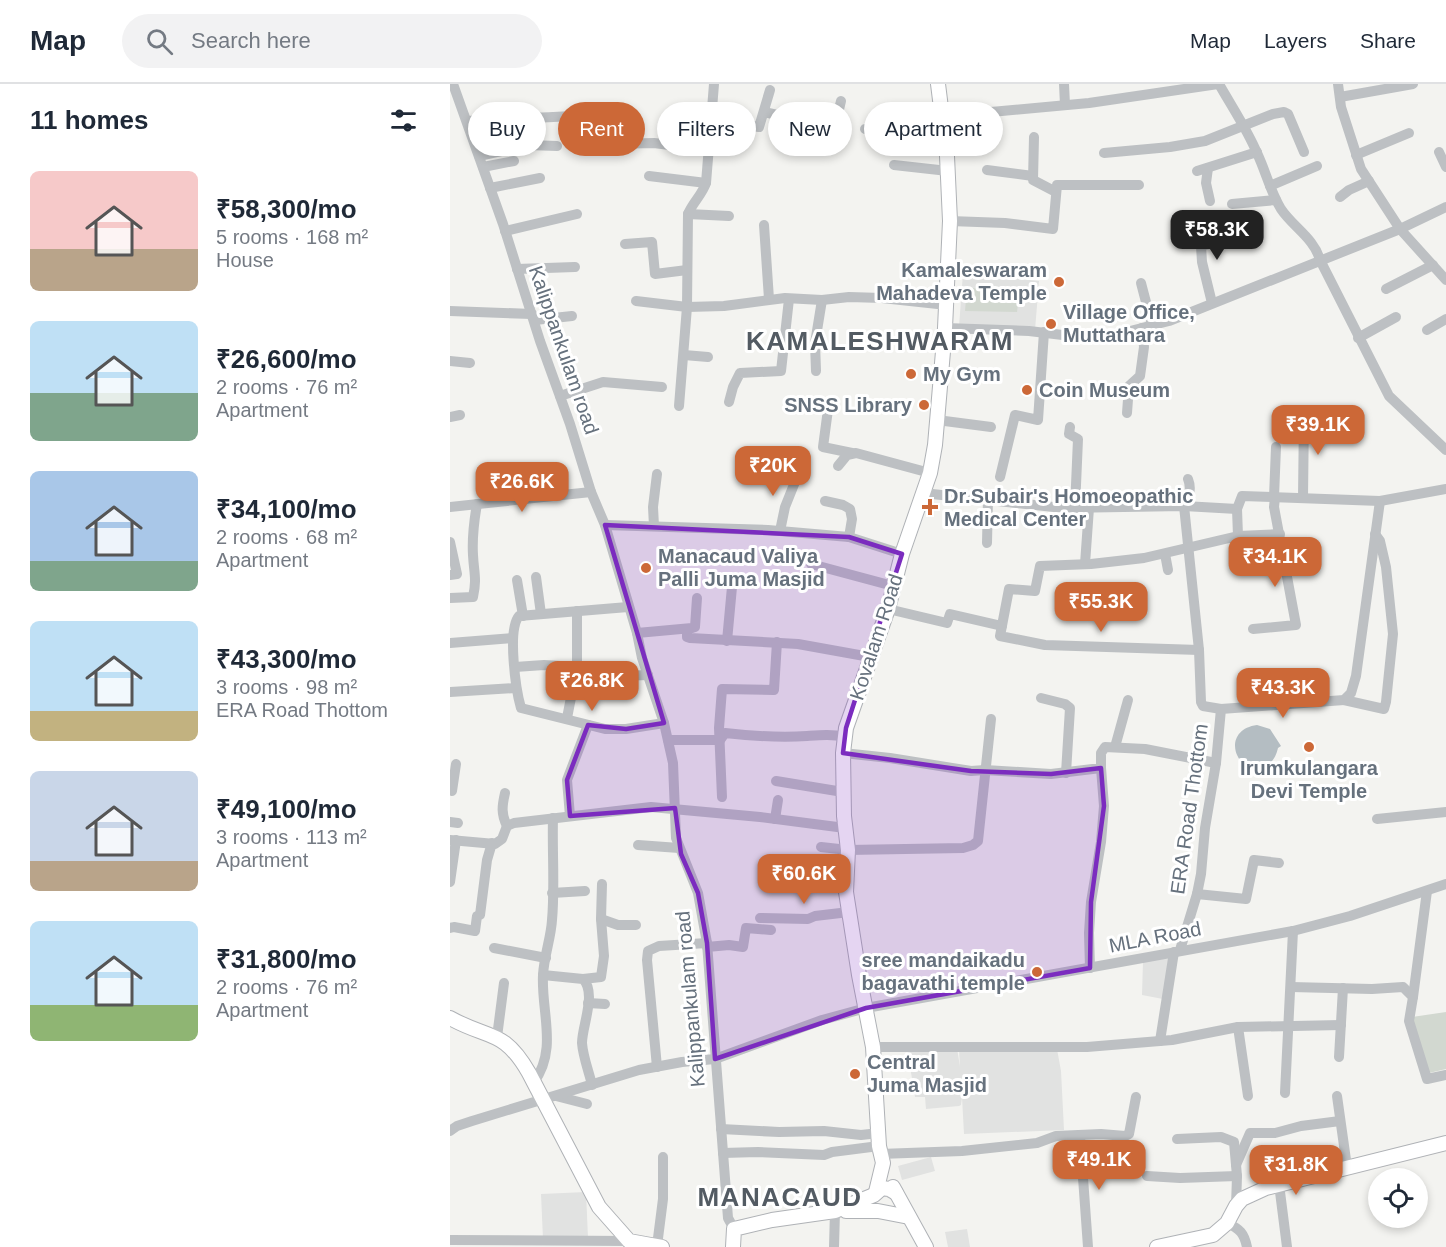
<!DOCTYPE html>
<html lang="en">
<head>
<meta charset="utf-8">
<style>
  body { margin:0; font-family:Arial,sans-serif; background:#f2f2f3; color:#1f2937; height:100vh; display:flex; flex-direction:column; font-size:22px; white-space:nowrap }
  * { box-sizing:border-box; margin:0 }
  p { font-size:20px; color:#747a83 }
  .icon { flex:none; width:33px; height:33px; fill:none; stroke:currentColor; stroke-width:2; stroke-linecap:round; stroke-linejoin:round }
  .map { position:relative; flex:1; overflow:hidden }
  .side { display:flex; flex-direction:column; background:#fff; width:450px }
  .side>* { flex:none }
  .hud { position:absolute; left:18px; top:18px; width:570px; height:54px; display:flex; gap:12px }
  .fabs { position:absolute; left:918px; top:1084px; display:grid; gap:12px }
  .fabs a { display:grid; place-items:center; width:60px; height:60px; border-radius:50%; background:#fff; box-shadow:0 3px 9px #0003; font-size:30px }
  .price { position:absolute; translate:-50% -51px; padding:0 14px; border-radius:12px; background:#cc6837; color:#fff; font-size:20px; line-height:39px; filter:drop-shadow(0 2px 3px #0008) }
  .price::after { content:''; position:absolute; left:50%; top:36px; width:18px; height:14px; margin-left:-9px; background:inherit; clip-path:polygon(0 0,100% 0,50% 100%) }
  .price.on { background:#222; color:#fff }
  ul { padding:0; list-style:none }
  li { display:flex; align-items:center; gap:18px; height:150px; padding:0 30px }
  li span { display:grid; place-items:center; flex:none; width:168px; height:120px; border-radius:9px; color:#555 }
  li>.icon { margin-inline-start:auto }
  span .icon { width:72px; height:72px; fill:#fffc; stroke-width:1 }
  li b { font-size:26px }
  h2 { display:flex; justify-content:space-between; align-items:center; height:72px; padding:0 30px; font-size:26px }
  .chip { padding:0 21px; border-radius:27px; background:#fff; box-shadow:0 3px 9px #0003; font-size:21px; line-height:54px }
  .chip.on { background:#cc6837; color:#fff }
  header { display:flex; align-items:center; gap:36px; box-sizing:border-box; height:84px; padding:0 30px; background:#fff; border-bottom:2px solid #e0e1e3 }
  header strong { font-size:28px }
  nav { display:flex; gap:33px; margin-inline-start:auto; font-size:21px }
  .search { width:420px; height:54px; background:#f2f2f3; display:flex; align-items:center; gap:15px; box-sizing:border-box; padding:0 21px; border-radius:33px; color:#747a83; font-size:22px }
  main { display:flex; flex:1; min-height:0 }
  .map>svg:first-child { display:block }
</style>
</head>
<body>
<header>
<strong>Map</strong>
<div class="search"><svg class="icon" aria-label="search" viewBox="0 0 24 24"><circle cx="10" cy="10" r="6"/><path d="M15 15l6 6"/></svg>Search here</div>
<nav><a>Map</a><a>Layers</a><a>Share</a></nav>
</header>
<main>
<section class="side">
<h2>11 homes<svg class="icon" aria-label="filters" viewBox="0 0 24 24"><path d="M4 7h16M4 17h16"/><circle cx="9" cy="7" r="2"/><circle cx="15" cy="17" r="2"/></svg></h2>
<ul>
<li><span style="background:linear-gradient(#f6c9c9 65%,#b9a48a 0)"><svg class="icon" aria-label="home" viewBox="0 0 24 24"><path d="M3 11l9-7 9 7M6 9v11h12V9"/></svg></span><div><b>₹58,300/mo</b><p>5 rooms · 168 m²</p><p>House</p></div></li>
<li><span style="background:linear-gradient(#bfe0f5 60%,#7fa58c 0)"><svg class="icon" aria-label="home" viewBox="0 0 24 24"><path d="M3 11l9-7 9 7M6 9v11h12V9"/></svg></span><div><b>₹26,600/mo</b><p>2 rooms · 76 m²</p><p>Apartment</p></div></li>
<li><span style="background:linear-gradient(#a9c7e8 75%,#7fa58c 0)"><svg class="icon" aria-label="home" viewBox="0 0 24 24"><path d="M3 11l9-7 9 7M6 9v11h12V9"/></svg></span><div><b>₹34,100/mo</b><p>2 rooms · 68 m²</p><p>Apartment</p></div></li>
<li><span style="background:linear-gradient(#bfe0f5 75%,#c2b280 0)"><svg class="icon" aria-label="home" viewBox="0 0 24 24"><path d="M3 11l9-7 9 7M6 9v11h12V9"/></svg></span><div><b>₹43,300/mo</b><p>3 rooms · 98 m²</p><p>ERA Road Thottom</p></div></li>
<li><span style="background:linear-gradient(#c9d6e8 75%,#b9a48a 0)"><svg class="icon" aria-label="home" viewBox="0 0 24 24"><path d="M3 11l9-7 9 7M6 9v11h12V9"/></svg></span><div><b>₹49,100/mo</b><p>3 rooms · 113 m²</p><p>Apartment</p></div></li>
<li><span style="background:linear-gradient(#bfe0f5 70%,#8fb573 0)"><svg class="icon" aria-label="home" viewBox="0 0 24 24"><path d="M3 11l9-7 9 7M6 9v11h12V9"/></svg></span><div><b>₹31,800/mo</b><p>2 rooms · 76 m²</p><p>Apartment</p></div></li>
</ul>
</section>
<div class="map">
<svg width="996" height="1163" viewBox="0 0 996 1163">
  <rect width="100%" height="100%" fill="#f3f3f0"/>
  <g fill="#e1e2e1">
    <polygon points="513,189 589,197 585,246 509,243"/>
    <polygon points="719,874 713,915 692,911 693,877"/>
    <polygon points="457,964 507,964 510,983 509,966 607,965 611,987 614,1046 514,1050 512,1013 511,1021 509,1022 476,1025 475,1013 465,1013"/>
    <polygon points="481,1073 485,1087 452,1096 448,1082"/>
    <polygon points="136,1108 138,1154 93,1155 91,1110"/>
    <polygon points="517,1145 520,1163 498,1163 495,1148"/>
  </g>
  <g fill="#d2d8d0">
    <polygon points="517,203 569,212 567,228 515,227"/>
    <polygon points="996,928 996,985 979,989 962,933"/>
  </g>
  <path fill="#b4bdc2" d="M807 641 820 645 831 662 828 664C826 672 823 679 815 682 786 694 769 646 807 641Z"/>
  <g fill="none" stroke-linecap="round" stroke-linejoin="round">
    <defs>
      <g id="major">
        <path d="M0 934C39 956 53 944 79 989L149 1123 179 1157 212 1163"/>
        <polyline points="443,1103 476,1163"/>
        <polyline points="426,1108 433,1079 429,1062 423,963 409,891 396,808 398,766 394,732 393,669 396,644 438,525 452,470 480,389 485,361 495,244 500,137 497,72 488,0"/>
        <polyline points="396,1127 428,1127 459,1133"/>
        <polyline points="283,1163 284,1145 322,1136 385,1127 424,1111 432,1104 439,1105 446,1109"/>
        <polyline points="707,1163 763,1151 777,1139 786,1122 792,1115 816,1104 996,1059"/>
      </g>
    </defs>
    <use href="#major" stroke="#afb2b6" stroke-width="16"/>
    <g stroke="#bdc0c3" stroke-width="10">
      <polyline points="3,0 53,140 90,257 120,340 141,408 155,441 187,549 192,574 214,639 223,679 226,754 248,809 257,859 278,1134 284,1145"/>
      <path d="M264 0 256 99C252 111 243 118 238 130L237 223 274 222 335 214 372 216 399 213 432 214 497 221"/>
      <polyline points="614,0 615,21"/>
      <path d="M769 0C782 23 797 45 807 69 816 88 820 107 831 125 843 143 864 154 870 176L939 312 996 366"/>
      <polyline points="888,0 891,23 911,85 950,145 996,196"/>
      <polyline points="890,13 963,0"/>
      <polyline points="314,28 345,35 386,38 391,17"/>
      <polyline points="492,30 541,28 639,19 768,0"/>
      <polyline points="261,36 309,43 320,6"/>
      <path d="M17 37C70 33 123 34 177 28"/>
      <polyline points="415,45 434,51 493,43"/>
      <polyline points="584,53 583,96 606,108"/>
      <polyline points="161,60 204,59 258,66"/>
      <polyline points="340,61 345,35"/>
      <polyline points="371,61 376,36"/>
      <polyline points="989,68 996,83"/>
      <polyline points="654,69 720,63 755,57 823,30 834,28 838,30 854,68"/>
      <polyline points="906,71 959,49"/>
      <polyline points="29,72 78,61 107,62"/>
      <polyline points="444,81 498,87"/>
      <polyline points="33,83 64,77"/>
      <polyline points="758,84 756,99 760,117"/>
      <polyline points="537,86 583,92"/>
      <polyline points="747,87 807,68"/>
      <polyline points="199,92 256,99"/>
      <polyline points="820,102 867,82"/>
      <polyline points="40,104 90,94"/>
      <polyline points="890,113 899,106 919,97"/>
      <polyline points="782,120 826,116"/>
      <polyline points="238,130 279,132"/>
      <polyline points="500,137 555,139 603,145 607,101 689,101"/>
      <polyline points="314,141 319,215"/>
      <polyline points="55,147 127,130"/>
      <polyline points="175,160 202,158 205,190 237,186"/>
      <polyline points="67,185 125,183"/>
      <polyline points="691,199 702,241"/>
      <polyline points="936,205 983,181"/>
      <polyline points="186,217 237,223 229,322"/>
      <polyline points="762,219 752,178 751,162 797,150"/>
      <polyline points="0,227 82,230"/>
      <polyline points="85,236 122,232"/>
      <polyline points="495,244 579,247 638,254 653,254 719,237 950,145 996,123"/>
      <polyline points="977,246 996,235"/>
      <polyline points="908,254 946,233"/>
      <polyline points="234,271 258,273"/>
      <polyline points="0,277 20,279"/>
      <polyline points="366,287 365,259 372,216"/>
      <polyline points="110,312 153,298 212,303"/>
      <polyline points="279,318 283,303 290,289 331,287 339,215"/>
      <polyline points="379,318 373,363 402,369"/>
      <polyline points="677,329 679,302 690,292 694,263 692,244"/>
      <polyline points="0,333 10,331"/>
      <polyline points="487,336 541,343"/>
      <polyline points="620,343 619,350 628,355 625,424"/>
      <polyline points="388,382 397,371 406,369 480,389"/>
      <polyline points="550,393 565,331 588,336 594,248"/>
      <path d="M738 395C742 405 739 414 734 422L749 566 751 618 753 622 771 625"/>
      <polyline points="473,409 613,424 734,422 787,425"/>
      <polyline points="824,413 826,363"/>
      <polyline points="853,413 854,331"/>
      <polyline points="375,417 393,421 400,425 402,435 399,453"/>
      <polyline points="0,423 141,408"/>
      <polyline points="155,441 318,446 399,453 452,470"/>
      <polyline points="204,442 203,423 207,390"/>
      <polyline points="330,447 335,423 349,388"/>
      <polyline points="788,452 830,450"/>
      <polyline points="0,458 7,490 0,491"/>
      <polyline points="537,459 538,415"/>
      <polyline points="715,470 718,486"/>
      <polyline points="361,480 443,502"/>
      <polyline points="635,480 639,424"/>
      <polyline points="86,493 91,530"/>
      <polyline points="67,496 73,532"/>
      <path d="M0 514 23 513C27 494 24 490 23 471 22 454 24 437 27 420"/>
      <path d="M178 523 69 532C57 546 66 607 71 624L155 645H176L214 639"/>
      <polyline points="438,525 497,539 500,530 552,542"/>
      <polyline points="803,545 846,541 824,423 825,413"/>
      <polyline points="237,546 237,553 240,554 348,560 420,573"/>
      <polyline points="187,549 242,544 245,543 247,514"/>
      <polyline points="277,557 282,503"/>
      <polyline points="0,559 63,554"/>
      <polyline points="749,566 595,561 550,552 559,505 585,507 590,482 641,480 694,474 788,452 787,425 792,412 930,417 996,405"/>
      <polyline points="65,583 94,581 127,583 171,592 198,591"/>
      <polyline points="0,608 66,604"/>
      <polyline points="591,614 615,620 620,624 616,689"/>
      <polyline points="894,616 934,625 936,618 943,550 936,483 930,457 925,450"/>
      <polyline points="117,634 127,583 127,527"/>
      <path d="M218 656H270L275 649C302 652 329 654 357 652 371 651 381 650 395 653"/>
      <polyline points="665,663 678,616"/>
      <polyline points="393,669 440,674 521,687 535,686 601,690 651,684 651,669 655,663 695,665 766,679"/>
      <polyline points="326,697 393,708"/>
      <polyline points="2,707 6,680"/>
      <path d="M55 709C52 722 51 730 57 742"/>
      <polyline points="272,713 269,644 272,605 324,606 327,558"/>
      <polyline points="120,732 117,696 138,641"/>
      <polyline points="325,735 328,716"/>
      <polyline points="927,735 996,728"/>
      <polyline points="0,738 8,739"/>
      <polyline points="0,756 45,760 52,755 57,742 64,739 201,723 310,733 395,744"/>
      <polyline points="188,761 229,764"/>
      <polyline points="371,763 398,766 513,764 523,761 528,757 541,635"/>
      <polyline points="0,798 6,756"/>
      <polyline points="102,809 135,807"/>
      <polyline points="747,810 796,815 804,776 829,779"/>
      <polyline points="310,834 358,835 365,832 399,828"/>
      <polyline points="151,835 168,841 186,841"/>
      <polyline points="0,844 4,843 25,847 27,832 30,831 37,776 42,759"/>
      <polyline points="257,863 279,861 293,863 296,844 321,846"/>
      <polyline points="44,864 96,874"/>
      <polyline points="730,866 747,810 751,790 755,744 766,679 771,625 894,616 901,609 906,592 930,417"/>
      <polyline points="640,884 639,849 641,818 651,758 654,722 651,684"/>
      <path d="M93 891 133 895C147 909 132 942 132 959 133 973 139 988 142 1001"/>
      <polyline points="133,895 151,893 154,872 151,835 152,800"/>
      <polyline points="841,903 922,905 953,903 963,913 959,937 977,995 996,991"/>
      <polyline points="963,913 977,807"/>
      <polyline points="138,919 155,920"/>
      <polyline points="788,943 798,1012"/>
      <polyline points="47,953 54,899"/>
      <polyline points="710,957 724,868"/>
      <polyline points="423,963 637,963 722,956 788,943 891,941"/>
      <polyline points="889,973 893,904"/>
      <polyline points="207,983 197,876 198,867 209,862 257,859"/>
      <path d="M84 998C108 965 91 928 93 891 94 872 101 854 102 836 105 804 102 767 103 734"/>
      <polyline points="835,1009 843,847"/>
      <polyline points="106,1012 137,1020"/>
      <polyline points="887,1012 897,1083"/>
      <polyline points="271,1045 329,1048 374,1047 411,1051 429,1049"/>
      <polyline points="0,1047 7,1042 22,1037 189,986 232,978 265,975 372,936 416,924 843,847 900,832 996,800"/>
      <polyline points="630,1052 638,1163"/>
      <polyline points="727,1055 771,1053 784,1058 787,1092 786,1122"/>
      <polyline points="273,1069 308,1068 374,1071 382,1068 429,1062"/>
      <polyline points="430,1070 512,1067 587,1059 606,1052 651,1050 675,1052 679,1050 686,1013"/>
      <polyline points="786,1081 800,1049 825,1049 851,1042 890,1037"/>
      <polyline points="697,1092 730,1094 787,1092"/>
      <polyline points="829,1100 837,1163"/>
      <path d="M777 1139C790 1145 794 1149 797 1163"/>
      <polyline points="0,1156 179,1157"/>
      <polyline points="207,1162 213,1115 213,1073"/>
      <polyline points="384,1163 385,1127"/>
    </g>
    <use href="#major" stroke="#fff" stroke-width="14"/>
  </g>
  <path fill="#7b2cbf" fill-opacity="0.2" stroke="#7b2cbf" stroke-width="4.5" stroke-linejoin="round" d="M155 441 399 453 452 470 396 644 393 669 521 687 601 690 651 684 654 722 641 818 640 884 416 924 265 975 257 859 248 809 231 770 225 724 120 732 117 696 138 641 176 645 214 639Z"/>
  <g fill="#cc6837" stroke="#fff" stroke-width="2">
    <circle cx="609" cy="198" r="6"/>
    <circle cx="601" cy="240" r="6"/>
    <circle cx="461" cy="290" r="6"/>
    <circle cx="577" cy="306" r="6"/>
    <circle cx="474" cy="321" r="6"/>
    <path d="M477 414h6v6h6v6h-6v6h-6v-6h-6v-6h6z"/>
    <circle cx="196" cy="484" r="6"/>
    <circle cx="859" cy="663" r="6"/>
    <circle cx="587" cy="888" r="6"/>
    <circle cx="405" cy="990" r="6"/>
  </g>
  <g text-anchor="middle" stroke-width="6" stroke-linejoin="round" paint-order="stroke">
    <g font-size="20" font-weight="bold" fill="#66717d" stroke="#fff" text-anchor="start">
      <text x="597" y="193" text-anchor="end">Kamaleswaram<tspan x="597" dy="23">Mahadeva Temple</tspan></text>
      <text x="613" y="235">Village Office,<tspan x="613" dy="23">Muttathara</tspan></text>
      <text x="473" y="297">My Gym</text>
      <text x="589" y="313">Coin Museum</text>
      <text x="462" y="328" text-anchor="end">SNSS Library</text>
      <text x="494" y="419">Dr.Subair's Homoeopathic<tspan x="494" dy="23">Medical Center</tspan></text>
      <text x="208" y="479">Manacaud Valiya<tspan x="208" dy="23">Palli Juma Masjid</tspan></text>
      <text x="859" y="691" text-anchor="middle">Irumkulangara<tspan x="859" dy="23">Devi Temple</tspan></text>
      <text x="575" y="883" text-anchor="end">sree mandaikadu<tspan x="575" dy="23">bagavathi temple</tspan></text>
      <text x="417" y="985">Central<tspan x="417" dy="23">Juma Masjid</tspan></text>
    </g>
    <g font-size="20" fill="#66717d" stroke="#fff">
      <text transform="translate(114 266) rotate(71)" y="7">Kalippankulam road</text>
      <text transform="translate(426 553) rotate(-72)" y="7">Kovalam Road</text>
      <text transform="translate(739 725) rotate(-82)" y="7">ERA Road Thottom</text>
      <text transform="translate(705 853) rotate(-11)" y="7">MLA Road</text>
      <text transform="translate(240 915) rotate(-95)" y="7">Kalippankulam road</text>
    </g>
    <g font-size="26" font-weight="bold" letter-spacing="1.5" fill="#535b63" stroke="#fff">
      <text x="430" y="266">KAMALESHWARAM</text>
      <text x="330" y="1122">MANACAUD</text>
    </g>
  </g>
</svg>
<div class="fabs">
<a><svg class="icon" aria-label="locate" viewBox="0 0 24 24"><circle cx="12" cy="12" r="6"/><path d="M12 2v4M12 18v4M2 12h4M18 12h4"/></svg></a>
</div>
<b class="price on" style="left:767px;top:177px">₹58.3K</b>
<b class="price" style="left:868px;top:372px">₹39.1K</b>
<b class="price" style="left:323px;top:413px">₹20K</b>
<b class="price" style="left:72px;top:429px">₹26.6K</b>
<b class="price" style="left:825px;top:504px">₹34.1K</b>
<b class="price" style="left:651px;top:549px">₹55.3K</b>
<b class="price" style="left:142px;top:628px">₹26.8K</b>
<b class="price" style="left:833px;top:635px">₹43.3K</b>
<b class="price" style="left:354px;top:821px">₹60.6K</b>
<b class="price" style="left:649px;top:1107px">₹49.1K</b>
<b class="price" style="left:846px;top:1112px">₹31.8K</b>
<div class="hud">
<a class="chip">Buy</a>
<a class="chip on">Rent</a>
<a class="chip">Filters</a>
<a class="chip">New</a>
<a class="chip">Apartment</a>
</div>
</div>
</main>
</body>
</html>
